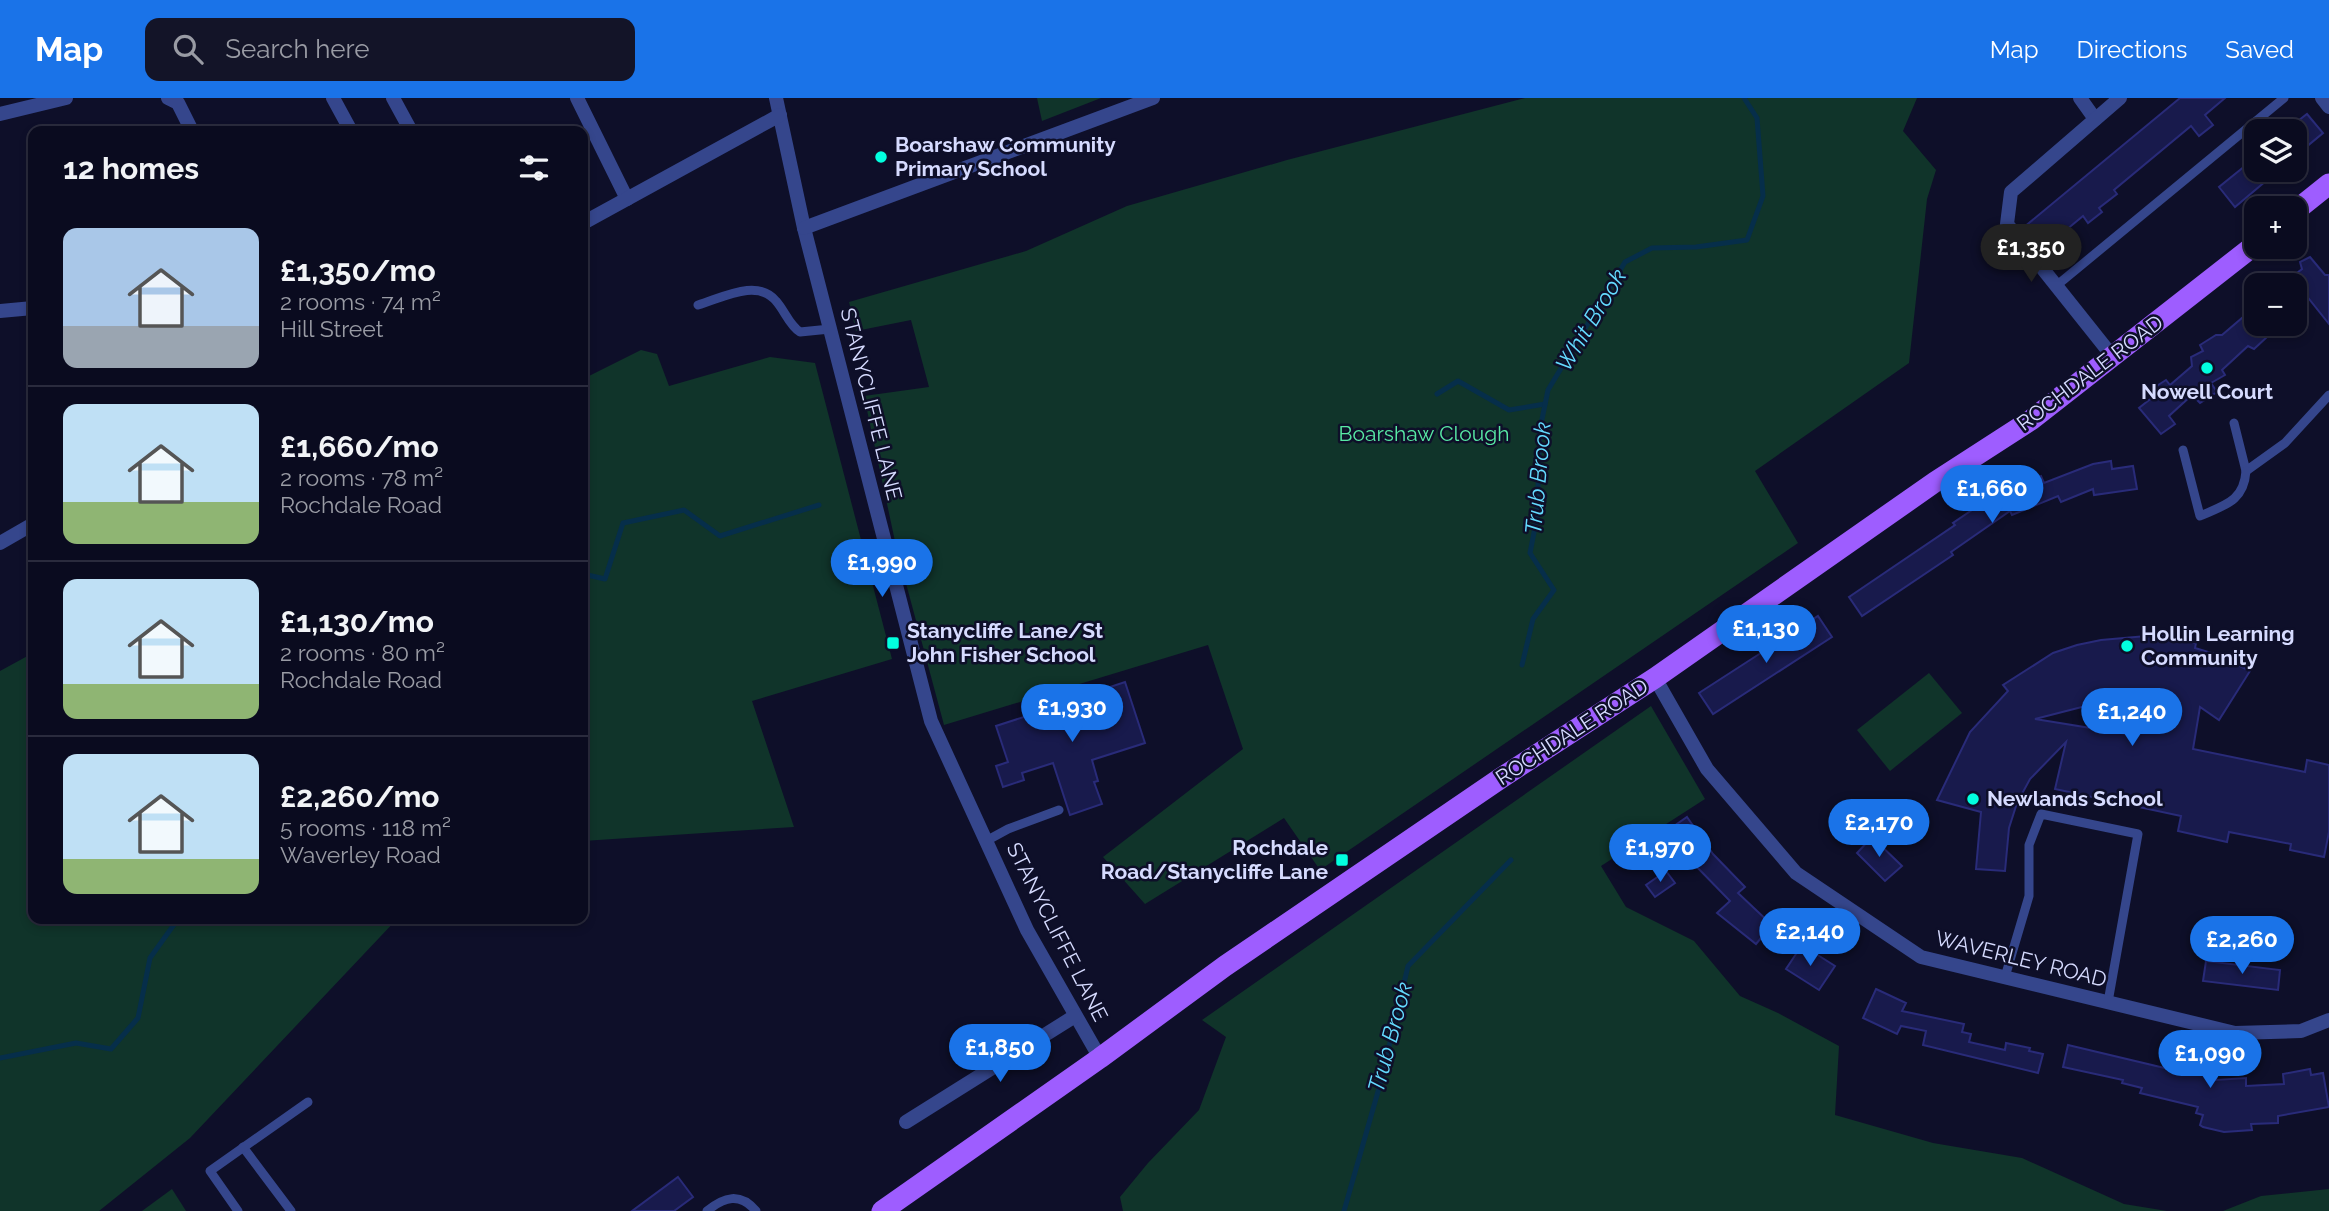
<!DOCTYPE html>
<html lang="en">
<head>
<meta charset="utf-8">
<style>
  body { margin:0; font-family:Raleway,sans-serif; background:#131428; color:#f1f3f6; height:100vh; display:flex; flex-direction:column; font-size:26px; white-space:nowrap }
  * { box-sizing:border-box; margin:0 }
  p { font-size:23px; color:#999ba4 }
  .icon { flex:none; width:38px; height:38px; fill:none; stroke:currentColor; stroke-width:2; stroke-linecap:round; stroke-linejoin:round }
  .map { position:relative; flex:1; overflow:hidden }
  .drawer { position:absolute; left:28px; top:28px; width:560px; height:798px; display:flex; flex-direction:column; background:#0a0b1f; border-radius:14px; box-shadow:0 4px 10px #0003,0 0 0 2px #2a2b3d }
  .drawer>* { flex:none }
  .controls { position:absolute; left:2244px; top:21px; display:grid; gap:14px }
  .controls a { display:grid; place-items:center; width:63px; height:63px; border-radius:14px; background:#0a0b1f; box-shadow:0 4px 10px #0003,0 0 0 2px #2a2b3d; font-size:35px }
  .price { position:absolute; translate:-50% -60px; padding:0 16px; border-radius:24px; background:#1a73e8; color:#fff; font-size:23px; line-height:46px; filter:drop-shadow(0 2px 4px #0008) }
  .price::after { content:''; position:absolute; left:50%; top:42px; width:21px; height:16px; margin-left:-10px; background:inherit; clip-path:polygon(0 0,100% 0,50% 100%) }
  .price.selected { background:#222; color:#fff }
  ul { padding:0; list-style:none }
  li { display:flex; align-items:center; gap:21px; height:175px; padding:0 35px }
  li+li { border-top:2px solid #2a2b3d }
  li span { display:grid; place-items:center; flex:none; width:196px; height:140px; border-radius:14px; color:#555 }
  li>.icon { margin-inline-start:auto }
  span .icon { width:84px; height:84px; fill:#fffc; stroke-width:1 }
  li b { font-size:30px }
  h2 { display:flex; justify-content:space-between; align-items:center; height:84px; padding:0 35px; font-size:30px }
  header { display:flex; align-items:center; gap:42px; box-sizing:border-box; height:98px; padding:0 35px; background:#1a73e8; color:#fff }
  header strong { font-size:33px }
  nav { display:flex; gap:38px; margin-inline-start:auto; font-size:24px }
  .search { width:490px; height:63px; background:#131428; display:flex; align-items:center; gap:18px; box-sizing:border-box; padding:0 24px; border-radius:14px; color:#999ba4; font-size:26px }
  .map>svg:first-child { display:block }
</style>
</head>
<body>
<header>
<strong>Map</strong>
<div class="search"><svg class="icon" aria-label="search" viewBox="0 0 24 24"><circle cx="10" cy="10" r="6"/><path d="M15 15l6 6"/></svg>Search here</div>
<nav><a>Map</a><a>Directions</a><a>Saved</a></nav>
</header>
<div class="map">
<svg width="2329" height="1113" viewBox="0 0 2329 1113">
  <rect width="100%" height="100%" fill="#0e0f29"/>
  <g fill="#10342a">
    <polygon points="1037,0 1101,0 1042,23"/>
    <polygon points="1525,0 1917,0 1903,33 1936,72 1927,101 1909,265 1755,373 1798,445 1320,772 1284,720 1145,806 1103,759 1243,651 1208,547 944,627 896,448 864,298 929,289 911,222 856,233 849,204 1026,153 1127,108 1287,62"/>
    <polygon points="641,252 657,256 669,288 770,259 815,265 892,561 752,603 794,729 583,743 583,281"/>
    <polygon points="33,555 33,821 397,821 190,1040 99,1113 0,1113 0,573"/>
    <polygon points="1929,575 1962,615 1890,673 1857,632"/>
    <polygon points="1651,608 1705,701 1601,768 1626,809 1694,843 1740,898 1778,915 1839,948 1835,1017 1933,1045 2022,1060 2124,1106 2167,1113 1123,1113 1120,1099 1148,1065 1199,1012 1226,939 1202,922"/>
    <polygon points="172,1091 186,1113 142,1113"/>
    <polygon points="2329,1091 2329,1113 2223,1113 2261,1098"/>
  </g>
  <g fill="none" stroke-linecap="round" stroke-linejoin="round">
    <g stroke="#062e4a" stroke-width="5">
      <polyline points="1437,296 1458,283 1509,312 1545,306"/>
      <polyline points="583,476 605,481 623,425 684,412 720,438 819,407"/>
      <polyline points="1522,567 1533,521 1554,492 1530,455 1537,419 1540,331 1548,292 1625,164 1652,150 1696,149 1747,142 1763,98 1757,20 1744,0"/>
      <polyline points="0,960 76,945 111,951 138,920 150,860 178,821"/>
      <polyline points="1344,1113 1381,983 1408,868 1511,762"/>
    </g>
  </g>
  <g fill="#181a4c" stroke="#292b79" stroke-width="2" fill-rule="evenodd">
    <polygon points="2180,0 2225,0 2205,17 2213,27 2199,38 2191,28 2114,92 2117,96 2099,110 2102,114 2088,125 2083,118 2060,137 2064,141 2044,157 2023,130"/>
    <polygon points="2307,16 2323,35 2294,59 2294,26"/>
    <polygon points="2256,59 2256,72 2279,72 2235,109 2219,89"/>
    <polygon points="2310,159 2325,177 2329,177 2329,226 2309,201 2301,208 2294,202 2294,187 2281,187 2302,171 2300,164"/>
    <polygon points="2256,208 2256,226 2281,226 2254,251 2248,248 2222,272 2225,277 2211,285 2217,294 2200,305 2192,297 2169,318 2175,326 2161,336 2139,310 2158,295 2155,289 2166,282 2170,287 2192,268 2191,259 2203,253 2200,247 2216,237 2222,237"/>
    <polygon points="2111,363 2112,371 2133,368 2137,391 2094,397 2093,391 2061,404 2058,398 2012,417 2010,413 1951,454 1953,457 1862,518 1849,499 1955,427 1953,425 1991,399 2041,378 2044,385 2093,366"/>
    <polygon points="1818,518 1832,539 1713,616 1699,595"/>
    <path d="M2158 537 2196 545 2195 550 2218 557 2250 573 2219 622 2200 609 2193 651 2305 674 2307 662 2329 667V734L2324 759 2290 752 2291 746 2229 734 2227 744 2178 733 2181 718 2055 691 2066 644 2030 681 2017 705 2009 730 2005 773 1976 771 1981 714 1937 702 1970 634 2008 593 2003 587 2053 555 2077 547 2101 542ZM2145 599 2134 637 2035 621 2117 600Z"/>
    <polygon points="1125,584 1145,645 1092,662 1098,683 1094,684 1102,706 1070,717 1053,665 1022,675 1024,682 1003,689 996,668 1008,664 996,628 1036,615 1039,624 1080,610 1077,600"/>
    <polygon points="1687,719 1713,756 1745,789 1738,795 1772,827 1756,846 1717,815 1730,803 1692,764 1690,765 1667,733"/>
    <polygon points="1872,739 1902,768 1885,783 1857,755"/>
    <polygon points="1666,773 1675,785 1655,799 1646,787"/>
    <polygon points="1802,847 1835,868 1819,892 1786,871"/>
    <polygon points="2206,863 2280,872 2278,892 2203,883"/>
    <polygon points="1876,891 1906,905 1902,913 1964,926 1962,934 1971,936 1969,944 2005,952 2006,945 2030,950 2029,953 2043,956 2038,975 1923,947 1926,933 1901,928 1897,936 1863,920"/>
    <polygon points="2068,947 2173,972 2174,967 2217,977 2216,982 2246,980 2246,988 2284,986 2283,976 2310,971 2311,977 2323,975 2329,1009 2278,1018 2278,1025 2251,1026 2252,1032 2224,1034 2203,1029 2200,1027 2203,1017 2196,1015 2198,1009 2140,995 2142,990 2122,985 2123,982 2063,969"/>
    <polygon points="678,1079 693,1099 674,1113 632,1113"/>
  </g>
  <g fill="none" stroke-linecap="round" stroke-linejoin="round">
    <g stroke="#35468c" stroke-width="9">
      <polyline points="2056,188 2284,0"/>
      <path d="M698 207C722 200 757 180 776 203 785 213 789 227 800 234L830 231"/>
      <polyline points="2234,325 2246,373 2285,345 2329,297"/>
      <path d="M2183 352 2200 418C2225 407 2244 403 2246 373"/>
      <polyline points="986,743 1008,731 1059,712"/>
      <polyline points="2005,879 2029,798 2029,747 2041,716 2138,736 2108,904"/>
      <polyline points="243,1049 291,1113"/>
      <polyline points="238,1113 210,1073 308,1004"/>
      <path d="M707 1113C724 1099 740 1094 756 1113"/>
    </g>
    <g stroke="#35468c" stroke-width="14">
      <polyline points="168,0 178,5 192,33"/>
      <polyline points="333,0 351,33"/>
      <polyline points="393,0 411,33"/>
      <polyline points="577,0 627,101"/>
      <polyline points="776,0 804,130 931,623 1027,832 1100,960"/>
      <polyline points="2080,0 2095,21"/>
      <polyline points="2322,0 2329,9"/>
      <polyline points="0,16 66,0"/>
      <polyline points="583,125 780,17"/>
      <polyline points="804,130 1153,0"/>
      <polyline points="0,213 33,210"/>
      <polyline points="2113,259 2007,126 2011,94 2120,0"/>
      <polyline points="0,445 33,426"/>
      <polyline points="906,1024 1075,918"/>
    </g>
    <polyline stroke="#35468c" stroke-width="14" points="1655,580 1707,671 1796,775 1921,859 2235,935 2301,933 2329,922"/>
    <g stroke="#9e5dff" stroke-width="21">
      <polyline points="2294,114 2329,86"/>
      <polyline points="882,1113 1100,960 1225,868 1501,680 1655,580 1935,384 2031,322 2256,146"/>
    </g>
  </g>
  <g fill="#02ffdf" stroke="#0e0f29" stroke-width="2.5">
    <circle cx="881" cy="59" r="7"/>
    <circle cx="2207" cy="270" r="7"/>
    <rect x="886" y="538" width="14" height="14" rx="3.5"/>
    <circle cx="2127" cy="548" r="7"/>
    <circle cx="1973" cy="701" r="7"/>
    <rect x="1335" y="755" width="14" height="14" rx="3.5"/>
  </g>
  <g text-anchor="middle" stroke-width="5" stroke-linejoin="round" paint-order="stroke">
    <g font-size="21" font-weight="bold" fill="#d6dbff" stroke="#0e0f29" text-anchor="start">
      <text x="895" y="54">Boarshaw Community<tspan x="895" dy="24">Primary School</tspan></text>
      <text x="2207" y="301" text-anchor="middle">Nowell Court</text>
      <text x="907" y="540">Stanycliffe Lane/St<tspan x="907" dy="24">John Fisher School</tspan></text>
      <text x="2141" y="543">Hollin Learning<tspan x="2141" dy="24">Community</tspan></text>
      <text x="1987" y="708">Newlands School</text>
      <text x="1328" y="757" text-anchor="end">Rochdale<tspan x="1328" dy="24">Road/Stanycliffe Lane</tspan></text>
    </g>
    <g font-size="21" fill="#d6dbff" stroke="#0e0f29">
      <text transform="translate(2090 275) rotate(-37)" y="7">ROCHDALE ROAD</text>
      <text transform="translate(871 306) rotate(76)" y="7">STANYCLIFFE LANE</text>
      <text transform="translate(1572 634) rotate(-33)" y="7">ROCHDALE ROAD</text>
      <text transform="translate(1057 834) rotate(63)" y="7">STANYCLIFFE LANE</text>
      <text transform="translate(2021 861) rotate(14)" y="7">WAVERLEY ROAD</text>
    </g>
    <g font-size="21" fill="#58e9a4" stroke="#0e0f29">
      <text x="1424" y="343">Boarshaw Clough</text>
    </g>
    <g font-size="23" font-style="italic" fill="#64dbff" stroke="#0e0f29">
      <text transform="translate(1591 222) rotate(-59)" y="8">Whit Brook</text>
      <text transform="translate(1538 380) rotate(-85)" y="8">Trub Brook</text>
      <text transform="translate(1390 939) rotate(-75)" y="8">Trub Brook</text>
    </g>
  </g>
</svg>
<div class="controls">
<a><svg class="icon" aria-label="layers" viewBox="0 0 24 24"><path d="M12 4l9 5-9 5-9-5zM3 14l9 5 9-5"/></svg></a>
<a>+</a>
<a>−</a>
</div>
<b class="price selected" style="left:2031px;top:186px">£1,350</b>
<b class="price" style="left:1992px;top:427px">£1,660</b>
<b class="price" style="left:882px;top:501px">£1,990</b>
<b class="price" style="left:1766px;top:567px">£1,130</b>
<b class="price" style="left:1072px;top:646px">£1,930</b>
<b class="price" style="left:2132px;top:650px">£1,240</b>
<b class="price" style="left:1879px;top:761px">£2,170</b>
<b class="price" style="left:1660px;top:786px">£1,970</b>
<b class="price" style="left:1810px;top:870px">£2,140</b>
<b class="price" style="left:2242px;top:878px">£2,260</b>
<b class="price" style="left:1000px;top:986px">£1,850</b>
<b class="price" style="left:2210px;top:992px">£1,090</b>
<section class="drawer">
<h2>12 homes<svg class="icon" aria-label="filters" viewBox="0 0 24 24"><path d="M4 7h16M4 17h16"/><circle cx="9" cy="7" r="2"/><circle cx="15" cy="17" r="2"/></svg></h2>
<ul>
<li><span style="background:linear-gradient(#a9c7e8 70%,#9aa5b1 0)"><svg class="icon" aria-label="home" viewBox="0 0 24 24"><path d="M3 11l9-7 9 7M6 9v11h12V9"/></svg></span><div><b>£1,350/mo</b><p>2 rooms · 74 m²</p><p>Hill Street</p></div></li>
<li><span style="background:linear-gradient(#bfe0f5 70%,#8fb573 0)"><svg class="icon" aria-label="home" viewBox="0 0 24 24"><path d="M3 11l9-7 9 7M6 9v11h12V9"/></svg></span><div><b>£1,660/mo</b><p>2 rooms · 78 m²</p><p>Rochdale Road</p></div></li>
<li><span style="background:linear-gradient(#bfe0f5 75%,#8fb573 0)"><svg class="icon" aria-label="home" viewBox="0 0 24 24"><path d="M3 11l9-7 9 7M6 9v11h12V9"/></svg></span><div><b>£1,130/mo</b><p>2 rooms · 80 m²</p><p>Rochdale Road</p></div></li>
<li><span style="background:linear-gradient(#bfe0f5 75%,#8fb573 0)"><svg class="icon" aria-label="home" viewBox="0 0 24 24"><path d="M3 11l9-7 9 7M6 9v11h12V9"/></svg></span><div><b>£2,260/mo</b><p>5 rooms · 118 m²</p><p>Waverley Road</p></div></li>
</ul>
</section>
</div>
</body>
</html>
